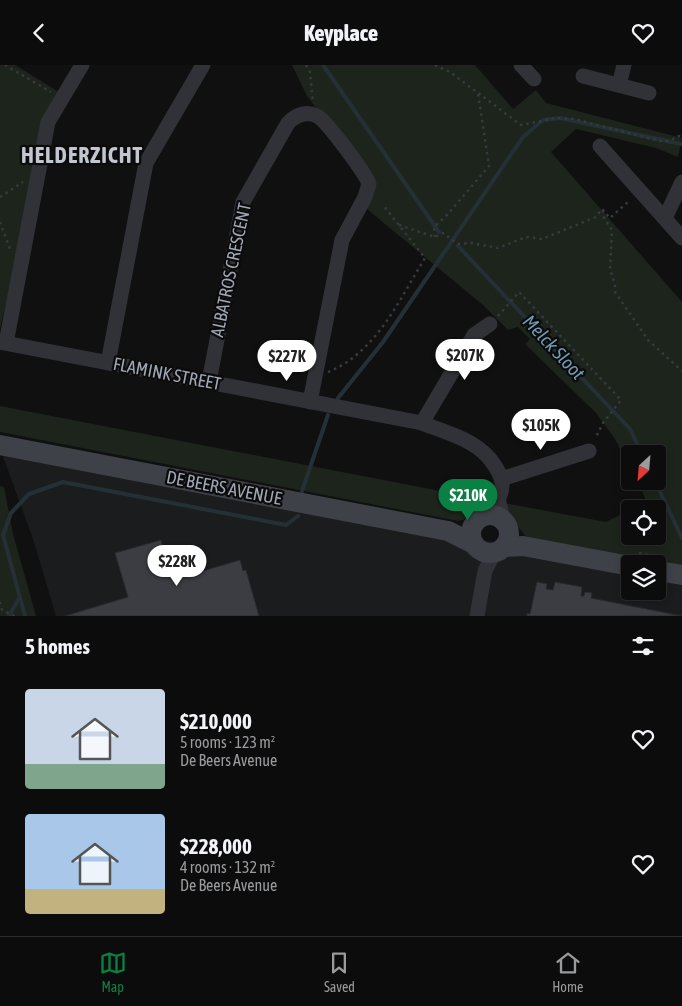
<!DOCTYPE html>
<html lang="en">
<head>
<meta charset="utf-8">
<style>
  body { margin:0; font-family:"Asap Condensed",sans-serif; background:#151516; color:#f1f3f6; height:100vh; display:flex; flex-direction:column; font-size:19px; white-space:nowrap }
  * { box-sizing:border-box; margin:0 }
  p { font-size:16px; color:#9a9b9d }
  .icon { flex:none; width:28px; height:28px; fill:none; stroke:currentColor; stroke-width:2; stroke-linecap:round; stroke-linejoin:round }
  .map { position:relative; height:551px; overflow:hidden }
  .side { display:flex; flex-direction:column; background:#0c0c0d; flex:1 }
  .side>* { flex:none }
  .needle { width:32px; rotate:206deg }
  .controls { position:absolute; left:621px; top:380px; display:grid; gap:10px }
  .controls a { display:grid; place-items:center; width:45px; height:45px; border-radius:5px; background:#0c0c0d; box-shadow:0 2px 8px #0003,0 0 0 1px #2c2c2e; font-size:25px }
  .price { position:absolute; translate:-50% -42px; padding:0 11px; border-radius:18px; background:#fff; color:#222; font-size:16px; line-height:32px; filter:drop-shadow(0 1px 2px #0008) }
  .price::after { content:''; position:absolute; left:50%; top:30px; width:15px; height:11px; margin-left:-8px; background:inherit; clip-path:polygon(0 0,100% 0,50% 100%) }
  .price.active { background:#0b8043; color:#fff }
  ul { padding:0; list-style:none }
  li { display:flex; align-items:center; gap:15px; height:125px; padding:0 25px }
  li span { display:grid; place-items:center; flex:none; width:140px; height:100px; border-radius:5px; color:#555 }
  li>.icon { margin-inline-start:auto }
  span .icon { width:60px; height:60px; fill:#fffc; stroke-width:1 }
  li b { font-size:21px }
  h2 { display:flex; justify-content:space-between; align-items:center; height:60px; padding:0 25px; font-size:21px }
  header { display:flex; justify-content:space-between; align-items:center; height:65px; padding:0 25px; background:#0c0c0d; font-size:22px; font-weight:800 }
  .tab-bar { display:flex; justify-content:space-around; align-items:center; height:70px; border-top:1px solid #2c2c2e; background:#0c0c0d; font-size:14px; color:#9a9b9d }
  .tab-bar a { display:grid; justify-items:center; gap:2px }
  .tab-bar .active { color:#0b8043 }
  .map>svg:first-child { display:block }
</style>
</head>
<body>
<header><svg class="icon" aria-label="back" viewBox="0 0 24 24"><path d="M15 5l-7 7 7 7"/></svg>Keyplace<svg class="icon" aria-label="heart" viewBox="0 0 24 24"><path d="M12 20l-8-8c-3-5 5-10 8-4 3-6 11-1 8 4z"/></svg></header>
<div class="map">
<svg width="682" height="551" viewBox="0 0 682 551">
  <rect width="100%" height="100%" fill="#101011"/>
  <polygon fill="#1b1c1e" points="0,383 630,503 630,526 658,526 658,508 682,513 682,551 56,551 33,474"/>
  <g fill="#1c241c">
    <polygon points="0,0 15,0 59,27 0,263"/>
    <polygon points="292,0 475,0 513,44 536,25 546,38 682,73 678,92 656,83 576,64 551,87 682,237 682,504 528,474 515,458 504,438 606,457 630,445 630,471 658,471 658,444 633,444 647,437 637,416 658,416 658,389 630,389 630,403 615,374 596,348 525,279 530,274 518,262 508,265 483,240 362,140 366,109 307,31"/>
    <polygon points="0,341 487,435 463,455 458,456 0,367"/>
    <polygon points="0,421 4,422 13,469 36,551 0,551"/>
  </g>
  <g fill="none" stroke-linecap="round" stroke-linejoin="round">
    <g stroke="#253036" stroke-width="4">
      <polyline points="323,0 439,167"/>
      <polyline points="458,181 630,364 642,389"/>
      <polyline points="338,333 383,277 523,72 543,55 560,53 681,79"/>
      <polyline points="655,416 682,473"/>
      <polyline points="302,426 328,350"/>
      <polyline points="9,551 20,532"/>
      <polyline points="25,551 3,470 11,448 29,429 63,417 286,460 298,451"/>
    </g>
  </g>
  <g fill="#3c3d42" stroke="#292a2e">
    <polygon points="161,475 163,484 173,481 178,496 184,494 186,501 194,499 196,508 240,495 243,506 246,505 259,551 65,551 128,532 115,488"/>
    <polygon points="537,517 547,519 546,524 553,525 555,517 582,522 581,531 584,531 585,527 592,528 591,533 682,551 527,551 527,548 530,549"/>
  </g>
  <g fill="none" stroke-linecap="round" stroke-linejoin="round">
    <g stroke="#36393e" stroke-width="2.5" stroke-dasharray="2.5 4" stroke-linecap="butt">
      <polyline points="5,0 51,27"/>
      <polyline points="306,0 310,7 313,37"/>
      <polyline points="435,0 450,7 521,60 556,53 574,54 660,76 669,76 679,71 682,73"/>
      <polyline points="0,132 23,117"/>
      <polyline points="603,145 604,153 612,165 610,204 615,219 615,227 648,275 682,306"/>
      <polyline points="0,157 10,184"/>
      <polyline points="399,160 435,172 443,168 458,179 472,178 498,183 526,172 542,174 596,152 602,144 610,153 630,135"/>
      <polyline points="435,172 434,162 447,150 489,101 478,28"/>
      <polyline points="498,251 519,227 621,335 603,358 595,374"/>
      <path d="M328 307C376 288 399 235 425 193L383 140"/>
      <polyline points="639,488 654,491"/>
      <polyline points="0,537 2,545 15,551"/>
    </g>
    <g stroke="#303237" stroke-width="15">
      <polyline points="521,0 534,14"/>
      <polyline points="583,11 649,28"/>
      <polyline points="619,20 624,0"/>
      <polyline points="600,81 682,173"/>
      <polyline points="665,153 682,117"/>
      <path d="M0 277 422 358C449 369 479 375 495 401 500 409 504 417 501 427 499 436 491 443 486 450"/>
      <polyline points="6,278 48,57 82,0"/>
      <polyline points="108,298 146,98 203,0"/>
      <path d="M209 317 243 137 288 58C296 50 306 46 317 51 326 55 366 109 369 119L365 132 342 175 310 337"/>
      <polyline points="422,358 474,270 490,259"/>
      <polyline points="501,414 589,386"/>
      <polyline points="498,433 503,454"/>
      <polyline points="477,551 485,506 494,488"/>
    </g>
    <g stroke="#3e4147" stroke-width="20">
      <polyline points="0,380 448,466 472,478"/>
      <circle cx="490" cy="469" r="19"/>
      <polyline points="504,482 523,481 630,501"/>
      <polyline points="658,506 682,510"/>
    </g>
  </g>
  <g text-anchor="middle" stroke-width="4.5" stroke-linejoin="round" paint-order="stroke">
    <g font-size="18" fill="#9fa7b4" stroke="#0b0b0c">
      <text transform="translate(231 205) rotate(-78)" y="6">ALBATROS CRESCENT</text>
      <text transform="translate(167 309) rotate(11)" y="6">FLAMINK STREET</text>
      <text transform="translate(224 423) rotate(11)" y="6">DE BEERS AVENUE</text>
    </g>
    <g font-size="19" font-style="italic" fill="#7299b3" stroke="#0b0b0c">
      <text transform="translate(554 282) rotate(47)" y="7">Melck Sloot</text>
    </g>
    <g font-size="22" font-weight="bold" letter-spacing="1" fill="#c1c6cf" stroke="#0b0b0c">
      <text x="82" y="98">HELDERZICHT</text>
    </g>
  </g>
</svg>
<div class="controls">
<a><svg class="needle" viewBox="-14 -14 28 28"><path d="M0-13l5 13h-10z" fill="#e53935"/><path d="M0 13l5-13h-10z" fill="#9a9b9d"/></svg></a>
<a><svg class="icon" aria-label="locate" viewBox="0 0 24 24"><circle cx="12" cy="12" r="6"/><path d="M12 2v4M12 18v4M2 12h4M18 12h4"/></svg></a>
<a><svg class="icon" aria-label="layers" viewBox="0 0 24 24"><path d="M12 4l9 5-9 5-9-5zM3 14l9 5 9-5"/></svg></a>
</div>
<b class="price" style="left:465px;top:316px">$207K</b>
<b class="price" style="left:287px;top:317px">$227K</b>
<b class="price" style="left:541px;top:386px">$105K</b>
<b class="price active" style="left:468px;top:456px">$210K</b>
<b class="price" style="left:177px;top:522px">$228K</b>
</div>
<section class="side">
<h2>5 homes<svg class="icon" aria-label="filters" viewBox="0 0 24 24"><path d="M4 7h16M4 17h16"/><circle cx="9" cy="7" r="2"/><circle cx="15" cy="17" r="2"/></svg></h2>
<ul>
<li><span style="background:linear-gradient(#c9d6e8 75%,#7fa58c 0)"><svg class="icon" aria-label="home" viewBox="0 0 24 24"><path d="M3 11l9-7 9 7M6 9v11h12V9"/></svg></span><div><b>$210,000</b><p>5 rooms · 123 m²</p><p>De Beers Avenue</p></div><svg class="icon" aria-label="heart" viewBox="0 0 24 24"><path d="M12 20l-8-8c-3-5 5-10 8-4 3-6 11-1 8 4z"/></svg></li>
<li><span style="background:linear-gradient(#a9c7e8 75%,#c2b280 0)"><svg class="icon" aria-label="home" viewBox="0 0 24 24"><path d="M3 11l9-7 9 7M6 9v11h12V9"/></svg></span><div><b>$228,000</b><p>4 rooms · 132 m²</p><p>De Beers Avenue</p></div><svg class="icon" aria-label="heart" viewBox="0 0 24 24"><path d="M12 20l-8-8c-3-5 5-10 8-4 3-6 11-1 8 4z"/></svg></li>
</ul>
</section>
<nav class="tab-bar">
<a class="active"><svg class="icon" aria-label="map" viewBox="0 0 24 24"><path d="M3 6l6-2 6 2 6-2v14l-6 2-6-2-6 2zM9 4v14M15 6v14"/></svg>Map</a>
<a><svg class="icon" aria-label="saved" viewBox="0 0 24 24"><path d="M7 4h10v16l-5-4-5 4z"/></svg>Saved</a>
<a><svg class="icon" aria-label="home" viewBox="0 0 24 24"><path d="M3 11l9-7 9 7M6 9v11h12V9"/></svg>Home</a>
</nav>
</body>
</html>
